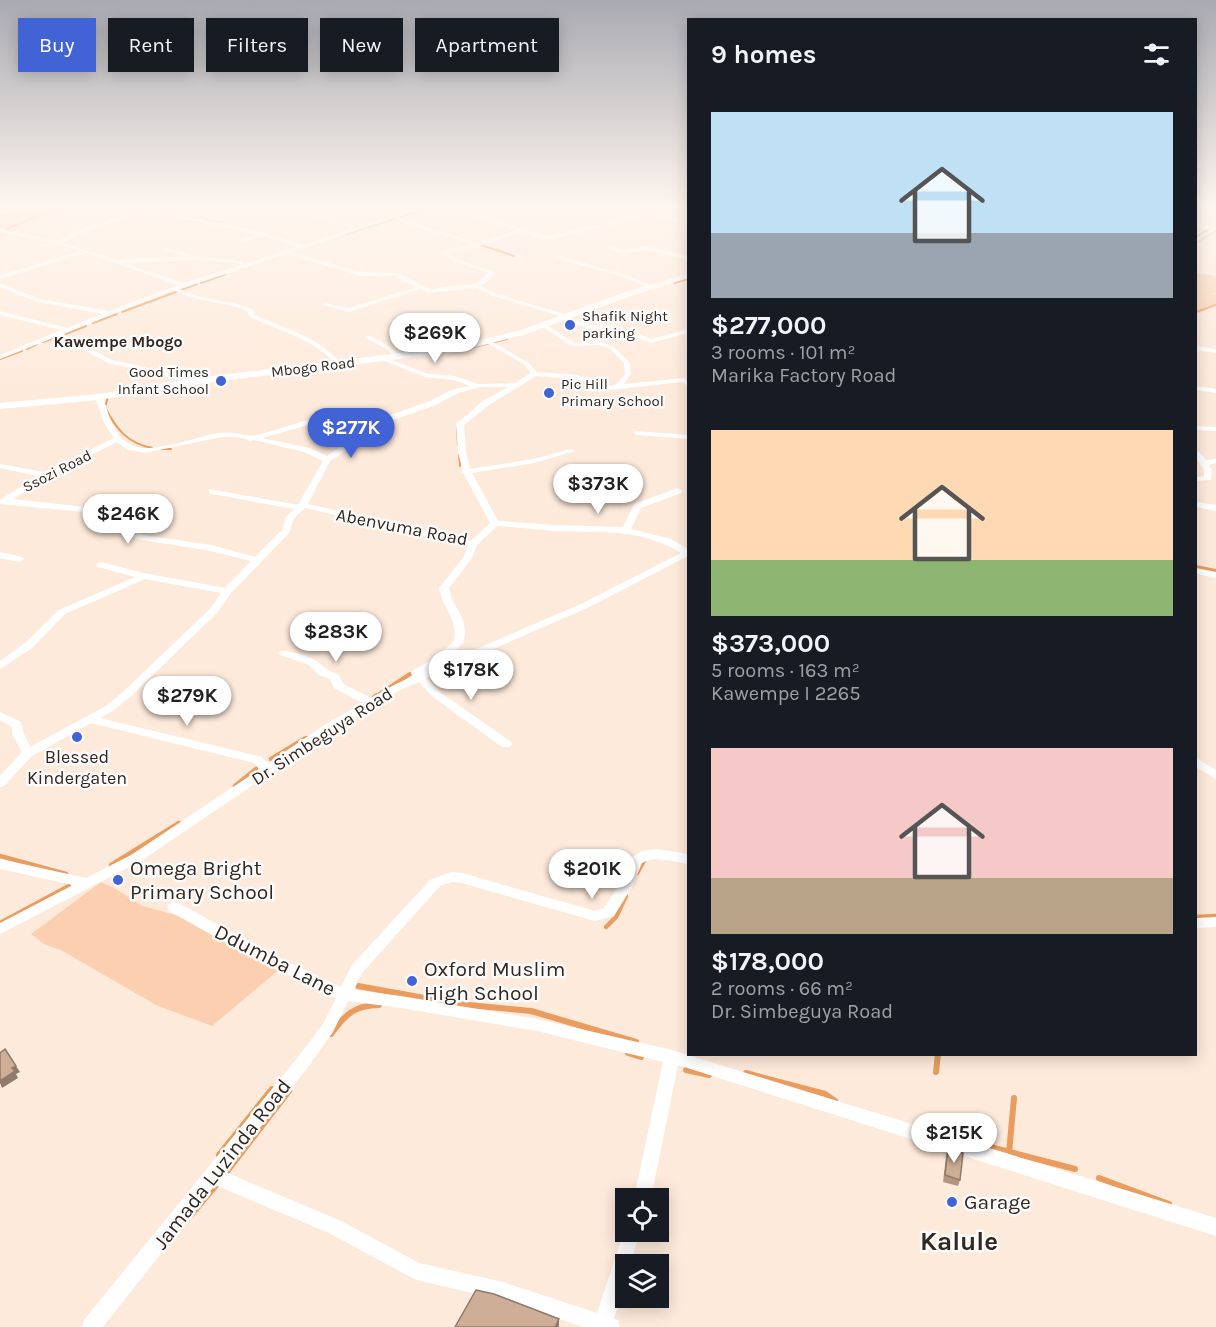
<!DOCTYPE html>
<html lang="en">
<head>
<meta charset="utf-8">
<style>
  body { margin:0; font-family:Karla,sans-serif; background:#20242c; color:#f1f3f6; height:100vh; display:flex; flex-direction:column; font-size:22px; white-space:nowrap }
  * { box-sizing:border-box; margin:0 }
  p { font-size:20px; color:#9ea1a6 }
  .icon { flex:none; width:33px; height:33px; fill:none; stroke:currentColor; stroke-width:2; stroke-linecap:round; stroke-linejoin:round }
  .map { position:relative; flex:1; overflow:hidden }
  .sheet { position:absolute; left:687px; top:18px; width:510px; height:1038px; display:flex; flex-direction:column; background:#171b24; border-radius:0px; box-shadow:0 3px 15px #0003 }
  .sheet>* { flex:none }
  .hud { position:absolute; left:18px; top:18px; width:570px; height:54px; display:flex; gap:12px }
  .buttons { position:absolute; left:615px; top:1188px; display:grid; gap:12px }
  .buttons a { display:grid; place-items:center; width:54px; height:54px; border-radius:0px; background:#171b24; box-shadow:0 3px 15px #0003; font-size:30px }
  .price { position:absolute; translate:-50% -51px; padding:0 14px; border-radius:21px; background:#fff; color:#222; font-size:20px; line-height:39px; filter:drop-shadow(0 2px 3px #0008) }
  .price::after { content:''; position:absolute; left:50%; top:36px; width:18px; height:14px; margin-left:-9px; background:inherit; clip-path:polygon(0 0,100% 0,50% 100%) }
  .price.active { background:#4263d5; color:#fff }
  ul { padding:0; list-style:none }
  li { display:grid; align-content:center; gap:12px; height:318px; padding:0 24px }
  li span { display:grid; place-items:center; height:186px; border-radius:0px; color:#555 }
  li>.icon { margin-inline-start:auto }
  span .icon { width:108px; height:108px; fill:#fffc; stroke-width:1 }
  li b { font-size:26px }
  h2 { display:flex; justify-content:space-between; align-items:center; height:72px; padding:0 24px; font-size:26px }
  .pill { padding:0 21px; border-radius:0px; background:#171b24; box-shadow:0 3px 15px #0003; font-size:21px; line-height:54px }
  .pill.active { background:#4263d5; color:#fff }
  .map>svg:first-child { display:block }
</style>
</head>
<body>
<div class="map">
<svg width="1216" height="1327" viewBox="0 0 1216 1327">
  <rect width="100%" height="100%" fill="#feeadb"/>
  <g fill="#fbcfaf">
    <polygon points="0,206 61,206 61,211 11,232 0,239"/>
    <polygon points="1196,273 1216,276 1216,293 1211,293 1216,294 1216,304 1200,313 1196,312"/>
    <polygon points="101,882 116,889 142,906 179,916 280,969 212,1026 156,1005 61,950 44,944 31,934"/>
  </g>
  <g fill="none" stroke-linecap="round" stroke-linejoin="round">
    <g stroke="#ea9c5f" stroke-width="2">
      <polyline points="132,206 155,210"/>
      <polyline points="371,206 385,213"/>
      <polyline points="1196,207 1216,207"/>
      <polyline points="182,216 222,223"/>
      <polyline points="9,231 7,229 59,206"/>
      <polyline points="346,234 434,206"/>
      <polyline points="1196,237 1209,229"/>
      <polyline points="1196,243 1216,230"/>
      <polyline points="478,244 514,256"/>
      <polyline points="201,283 226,274"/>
      <polyline points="674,283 688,279"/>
      <polyline points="181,290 197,284"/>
      <polyline points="122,312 176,292"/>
      <polyline points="1196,312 1216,305"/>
      <polyline points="93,323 117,314"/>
      <polyline points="61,336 86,326"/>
      <polyline points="43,342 55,338"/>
      <polyline points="474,347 507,339"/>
      <polyline points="27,349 37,344"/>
      <polyline points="0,359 22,351"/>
      <path d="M108 397 105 407C116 429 127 443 152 448"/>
      <polyline points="458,445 457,427 469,414"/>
      <polyline points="160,449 171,449"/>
      <polyline points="459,455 460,466"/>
    </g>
    <g stroke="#ea9c5f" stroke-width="4">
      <polyline points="1196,567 1216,571"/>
      <polyline points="375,697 410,674"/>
    </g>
    <g stroke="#ea9c5f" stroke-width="4.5">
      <polyline points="374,697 377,695"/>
      <polyline points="271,759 306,738"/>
      <polyline points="235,786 256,769"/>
      <polyline points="0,856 66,874"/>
      <polyline points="111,865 179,823"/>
      <polyline points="637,873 645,859"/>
      <polyline points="1196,917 1216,916"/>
      <polyline points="0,923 69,886"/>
      <polyline points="606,927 616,917 626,896"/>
    </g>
    <g stroke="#ea9c5f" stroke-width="6">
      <polyline points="358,986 458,1004 531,1011 636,1042"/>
      <path d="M331 1034C345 1015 354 1005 379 1005"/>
      <polyline points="628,1053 641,1057"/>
      <polyline points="686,1070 709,1075"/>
      <polyline points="936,1072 938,1054"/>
      <polyline points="746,1073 825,1094 835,1101"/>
      <polyline points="975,1143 1075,1169"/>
      <polyline points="1009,1153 1014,1098"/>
      <polyline points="219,1155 272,1089"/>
      <polyline points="225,1174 289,1091"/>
      <polyline points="1099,1178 1169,1204"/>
      <polyline points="191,1215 217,1184"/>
    </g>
    <g fill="#fff" fill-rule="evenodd">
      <polygon points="23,206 29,206 0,214 0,211"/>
      <path d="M127 206H135L256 230 303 245 353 228 289 209 297 206H303L296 209 356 227 390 217 365 206C376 206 387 216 397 214 408 213 418 206 429 206L399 217 420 225 479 243 517 230 440 206H446L544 235H553L630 217 606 206H611L635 216 678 206H685L658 214 688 221V224L651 215 553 239H544L522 232 479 246 448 253 459 260 495 272V274L481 286 497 294 568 315 569 316 566 318 592 325 612 324 651 339 688 329V333L651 343 611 328 592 329 558 319 557 318 560 316 493 296 476 288 428 293 421 289 349 312 322 305 325 303 349 308 416 287 395 276H361L286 254 180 289C202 301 229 299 252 309L255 315C284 328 322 338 341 364L340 365H336C316 340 278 330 250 317L247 311C224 301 197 303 174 290L63 334 112 360 162 371 191 381V383H187L158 374 108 363 58 336 0 359V355L61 330 0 315V311L67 328 102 314 37 302 0 287V283L40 299 109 311 178 285 86 253 0 279V275L80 251 65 246 0 232V228L57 241 86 227 142 210ZM148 211 259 235 239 240 241 243 264 236 297 247 286 250H281V252L243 264V262L241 261 196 256 122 259 119 261 63 243 90 229ZM394 218 416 227 474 244 440 252 455 262 489 273 475 284 429 289 398 273 361 272 292 252ZM196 260 243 264 184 283 123 263Z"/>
      <polygon points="490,206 523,206 509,209 492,207"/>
      <polygon points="1196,224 1216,226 1216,230 1196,242 1196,239 1210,230 1196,227"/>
      <polygon points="610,246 624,250 645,246 688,256 688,260 645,250 624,254 608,249"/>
      <polygon points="165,247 189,254 190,255 187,257 163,250"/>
      <polygon points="556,255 624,274 653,286 648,287 620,276 554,258 553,257"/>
      <path d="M542 322 575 343 597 341 613 346 630 363 631 374 624 384 684 378 688 381V386L682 382 610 390 576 379 536 376 489 405 464 425 466 453 470 469 533 459 571 449 575 451 534 463 472 473 498 521 554 525 623 527 634 504 678 488 682 491 681 493 641 508 631 529 671 539 688 549V556L587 608 427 678 441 693 510 741 512 744 510 747H502L433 697 419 682 402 689 334 730 141 861 0 934V923L73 885 0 869V859L86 878 131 855 260 769 254 763 91 723 32 756 4 786 0 787V776L22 752 12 734V727L0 720V712L21 722 24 734 30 747 106 706 123 692 211 608 221 593 145 579 65 614 32 648 0 669V661L24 644 59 610 135 577 98 567 96 565 98 563 101 562 144 573 225 588 251 561 211 551 137 539 84 512 0 504V500L38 476 0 468V464L44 472 114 438 104 423 95 397 99 395 103 397C109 415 114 439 134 446 153 454 198 436 220 433 232 431 245 437 257 435 278 430 298 422 319 417L323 419 322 421 262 438 309 448 327 456 344 444 361 438 358 434C364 428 368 429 373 421L430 401 453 389 470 386 454 380 425 377 380 359V357H384L428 374 455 376 478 384 515 383 531 373 525 365 487 343V341L489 340 529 363 537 372 577 375 610 386 616 385 625 374 624 363 609 348 597 345 572 346 540 325 539 324ZM481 387H508L483 401 456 424 458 453 463 470 461 472 464 474 490 523 471 541 308 504 330 461 350 448 369 441 370 439 367 435 374 432 379 425 436 405 458 393ZM221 437H237L246 439 250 441 254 440 304 452 323 461 298 505 209 489V493L212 494 294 509 286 517 282 530 255 557 211 545 142 535 86 507 13 499 48 477 117 442 128 450 145 453ZM305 508 468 546 463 558 439 588C443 610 458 617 454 641L437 657 412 671 411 673 413 676 394 685 371 698 343 684 339 675C329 672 326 668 318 662 310 656 290 650 280 651L279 653 280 655 309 665 319 675 330 679 334 688 363 703 326 724 268 763 262 757 258 756 100 718 114 710 131 696 218 612 231 593 289 533 294 518ZM497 526C516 527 535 529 553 531 601 533 639 527 681 553L581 604 432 668 445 661 464 642C469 615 453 611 449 588L472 558 477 545Z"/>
      <polygon points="368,335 392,348 401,357 396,358 388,350 366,338 365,337"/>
      <polygon points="1196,346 1216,349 1216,353 1196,350"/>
      <polygon points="1196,386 1216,389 1216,393 1196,390"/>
      <polygon points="1196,426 1216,427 1216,431 1196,430"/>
      <polygon points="635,431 688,435 688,439 638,435 634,433"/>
      <polygon points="1196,452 1199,452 1206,460 1216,459 1216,463 1209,465 1212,470 1211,480 1196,481 1196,477 1204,476 1204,470 1196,458"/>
      <polygon points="1196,502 1216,505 1216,511 1196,507"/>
      <polygon points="0,552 22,557 24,559 19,562 0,558"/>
      <polygon points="1196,568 1216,572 1216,578 1196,574"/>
      <polygon points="1196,758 1216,770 1216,779 1196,767"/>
      <path d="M657 849 688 854V864C674 862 655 855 642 863L632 887 614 916 595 921 462 883 452 882 440 886 362 973 354 990 401 996 537 1019 672 1050 1216 1218V1236L678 1065 651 1198H634L663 1062 537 1031 401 1008 348 1001 333 1032 308 1067 225 1172 341 1221 419 1263 503 1282 597 1313 626 1226V1232H640L630 1264H626V1279L614 1319 618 1320 620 1327H583L503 1300 416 1280 329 1233 215 1185 103 1327H82L84 1320 298 1057 323 1024 336 998 255 959 169 911 167 907 169 903 174 902 179 903 265 951 341 987 352 965 430 880 451 872 462 873 595 911 604 908 619 885 632 857 642 851Z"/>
      <polygon points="1216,917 1216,927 1196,928 1196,918"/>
    </g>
    <polygon fill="#fff" fill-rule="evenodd" points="688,274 688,278 631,296 527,334 456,352 189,385 99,400 0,409 0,403 99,394 189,379 456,346 521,330 625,292"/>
  </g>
  <polygon fill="#b29682" points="948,1149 960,1180 958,1186 943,1182 946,1156"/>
  <g fill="#917a6a">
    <polygon points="16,1066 20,1072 16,1074 18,1078 2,1088 0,1083 0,1081 12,1068"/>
    <polygon points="559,1319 559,1327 555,1327"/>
  </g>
  <g fill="#cfae97" stroke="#917a6a" stroke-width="1.5">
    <polygon points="5,1049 16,1066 12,1068 15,1071 0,1081 0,1053"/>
    <polygon points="948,1149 963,1153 960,1180 945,1175"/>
    <polygon points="476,1290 494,1294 559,1319 555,1327 455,1327"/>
  </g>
  <linearGradient id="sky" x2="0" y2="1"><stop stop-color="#a9aab1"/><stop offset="0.53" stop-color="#fff6ef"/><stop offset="1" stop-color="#fff6ef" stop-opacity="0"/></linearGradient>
  <rect width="1216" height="391" fill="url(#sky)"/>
  <g fill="#4263d5" stroke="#fbfbfb" stroke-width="2">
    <circle cx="570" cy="325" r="6"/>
    <circle cx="221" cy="381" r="6"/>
    <circle cx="549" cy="393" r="6"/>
    <circle cx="77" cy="737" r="6"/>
    <circle cx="118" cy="880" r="6"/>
    <circle cx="412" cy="981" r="6"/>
    <circle cx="952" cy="1202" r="6"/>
  </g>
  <g text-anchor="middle" stroke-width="5" stroke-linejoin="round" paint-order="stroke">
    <g font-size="15" fill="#33271e" stroke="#fbfbfb" text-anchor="start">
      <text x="582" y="321">Shafik Night<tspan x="582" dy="17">parking</tspan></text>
      <text x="209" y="377" text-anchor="end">Good Times<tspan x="209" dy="17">Infant School</tspan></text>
      <text x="561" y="389">Pic Hill<tspan x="561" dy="17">Primary School</tspan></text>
    </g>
    <g font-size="15" fill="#33271e" stroke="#fbfbfb">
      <text transform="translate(313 367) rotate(-7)" y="5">Mbogo Road</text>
      <text transform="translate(57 471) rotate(-27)" y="5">Ssozi Road</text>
    </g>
    <g font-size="16" font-weight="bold" fill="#33271e" stroke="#fbfbfb">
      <text x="118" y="347">Kawempe Mbogo</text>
    </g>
    <g font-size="18" fill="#33271e" stroke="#fbfbfb">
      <text transform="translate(402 527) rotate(11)" y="6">Abenvuma Road</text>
      <text transform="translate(322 736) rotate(-33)" y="6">Dr. Simbeguya Road</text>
    </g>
    <g font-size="18" fill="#33271e" stroke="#fbfbfb">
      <text x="77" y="763">Blessed<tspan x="77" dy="21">Kindergaten</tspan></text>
    </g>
    <g font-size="21" fill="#33271e" stroke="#fbfbfb" text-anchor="start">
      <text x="130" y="875">Omega Bright<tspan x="130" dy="24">Primary School</tspan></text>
      <text x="424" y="976">Oxford Muslim<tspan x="424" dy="24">High School</tspan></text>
      <text x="964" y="1209">Garage</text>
    </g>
    <g font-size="21" fill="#33271e" stroke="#fbfbfb">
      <text transform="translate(275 960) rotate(27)" y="7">Ddumba Lane</text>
      <text transform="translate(222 1164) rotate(-52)" y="7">Jamada Luzinda Road</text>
    </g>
    <g font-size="26" font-weight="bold" fill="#33271e" stroke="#fbfbfb">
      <text x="959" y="1250">Kalule</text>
    </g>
  </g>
</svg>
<div class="buttons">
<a><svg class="icon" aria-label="locate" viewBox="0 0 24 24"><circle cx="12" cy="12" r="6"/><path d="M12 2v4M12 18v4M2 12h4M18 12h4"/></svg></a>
<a><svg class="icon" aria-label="layers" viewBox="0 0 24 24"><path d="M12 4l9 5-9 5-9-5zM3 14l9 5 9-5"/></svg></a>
</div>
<b class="price" style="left:435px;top:364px">$269K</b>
<b class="price active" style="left:351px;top:459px">$277K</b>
<b class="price" style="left:598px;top:515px">$373K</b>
<b class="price" style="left:128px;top:545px">$246K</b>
<b class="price" style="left:336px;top:663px">$283K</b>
<b class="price" style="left:471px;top:701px">$178K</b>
<b class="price" style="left:187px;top:727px">$279K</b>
<b class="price" style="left:592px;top:900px">$201K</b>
<b class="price" style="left:954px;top:1164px">$215K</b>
<div class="hud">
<a class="pill active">Buy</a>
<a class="pill">Rent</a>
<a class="pill">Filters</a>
<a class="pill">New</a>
<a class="pill">Apartment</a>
</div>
<section class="sheet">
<h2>9 homes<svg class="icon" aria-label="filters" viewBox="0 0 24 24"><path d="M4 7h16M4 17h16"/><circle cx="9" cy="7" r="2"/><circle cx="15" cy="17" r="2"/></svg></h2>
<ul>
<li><span style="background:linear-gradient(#bfe0f5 65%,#9aa5b1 0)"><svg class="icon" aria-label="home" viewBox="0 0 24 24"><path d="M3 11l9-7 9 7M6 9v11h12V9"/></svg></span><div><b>$277,000</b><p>3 rooms · 101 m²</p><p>Marika Factory Road</p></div></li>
<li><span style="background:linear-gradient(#ffd9b3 70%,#8fb573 0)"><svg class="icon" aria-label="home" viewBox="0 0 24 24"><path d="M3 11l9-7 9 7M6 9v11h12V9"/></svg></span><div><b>$373,000</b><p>5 rooms · 163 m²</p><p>Kawempe I 2265</p></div></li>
<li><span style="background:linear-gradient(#f6c9c9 70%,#b9a48a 0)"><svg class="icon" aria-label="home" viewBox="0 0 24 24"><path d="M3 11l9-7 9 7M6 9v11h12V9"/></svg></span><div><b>$178,000</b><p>2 rooms · 66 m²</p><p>Dr. Simbeguya Road</p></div></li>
</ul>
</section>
</div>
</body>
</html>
